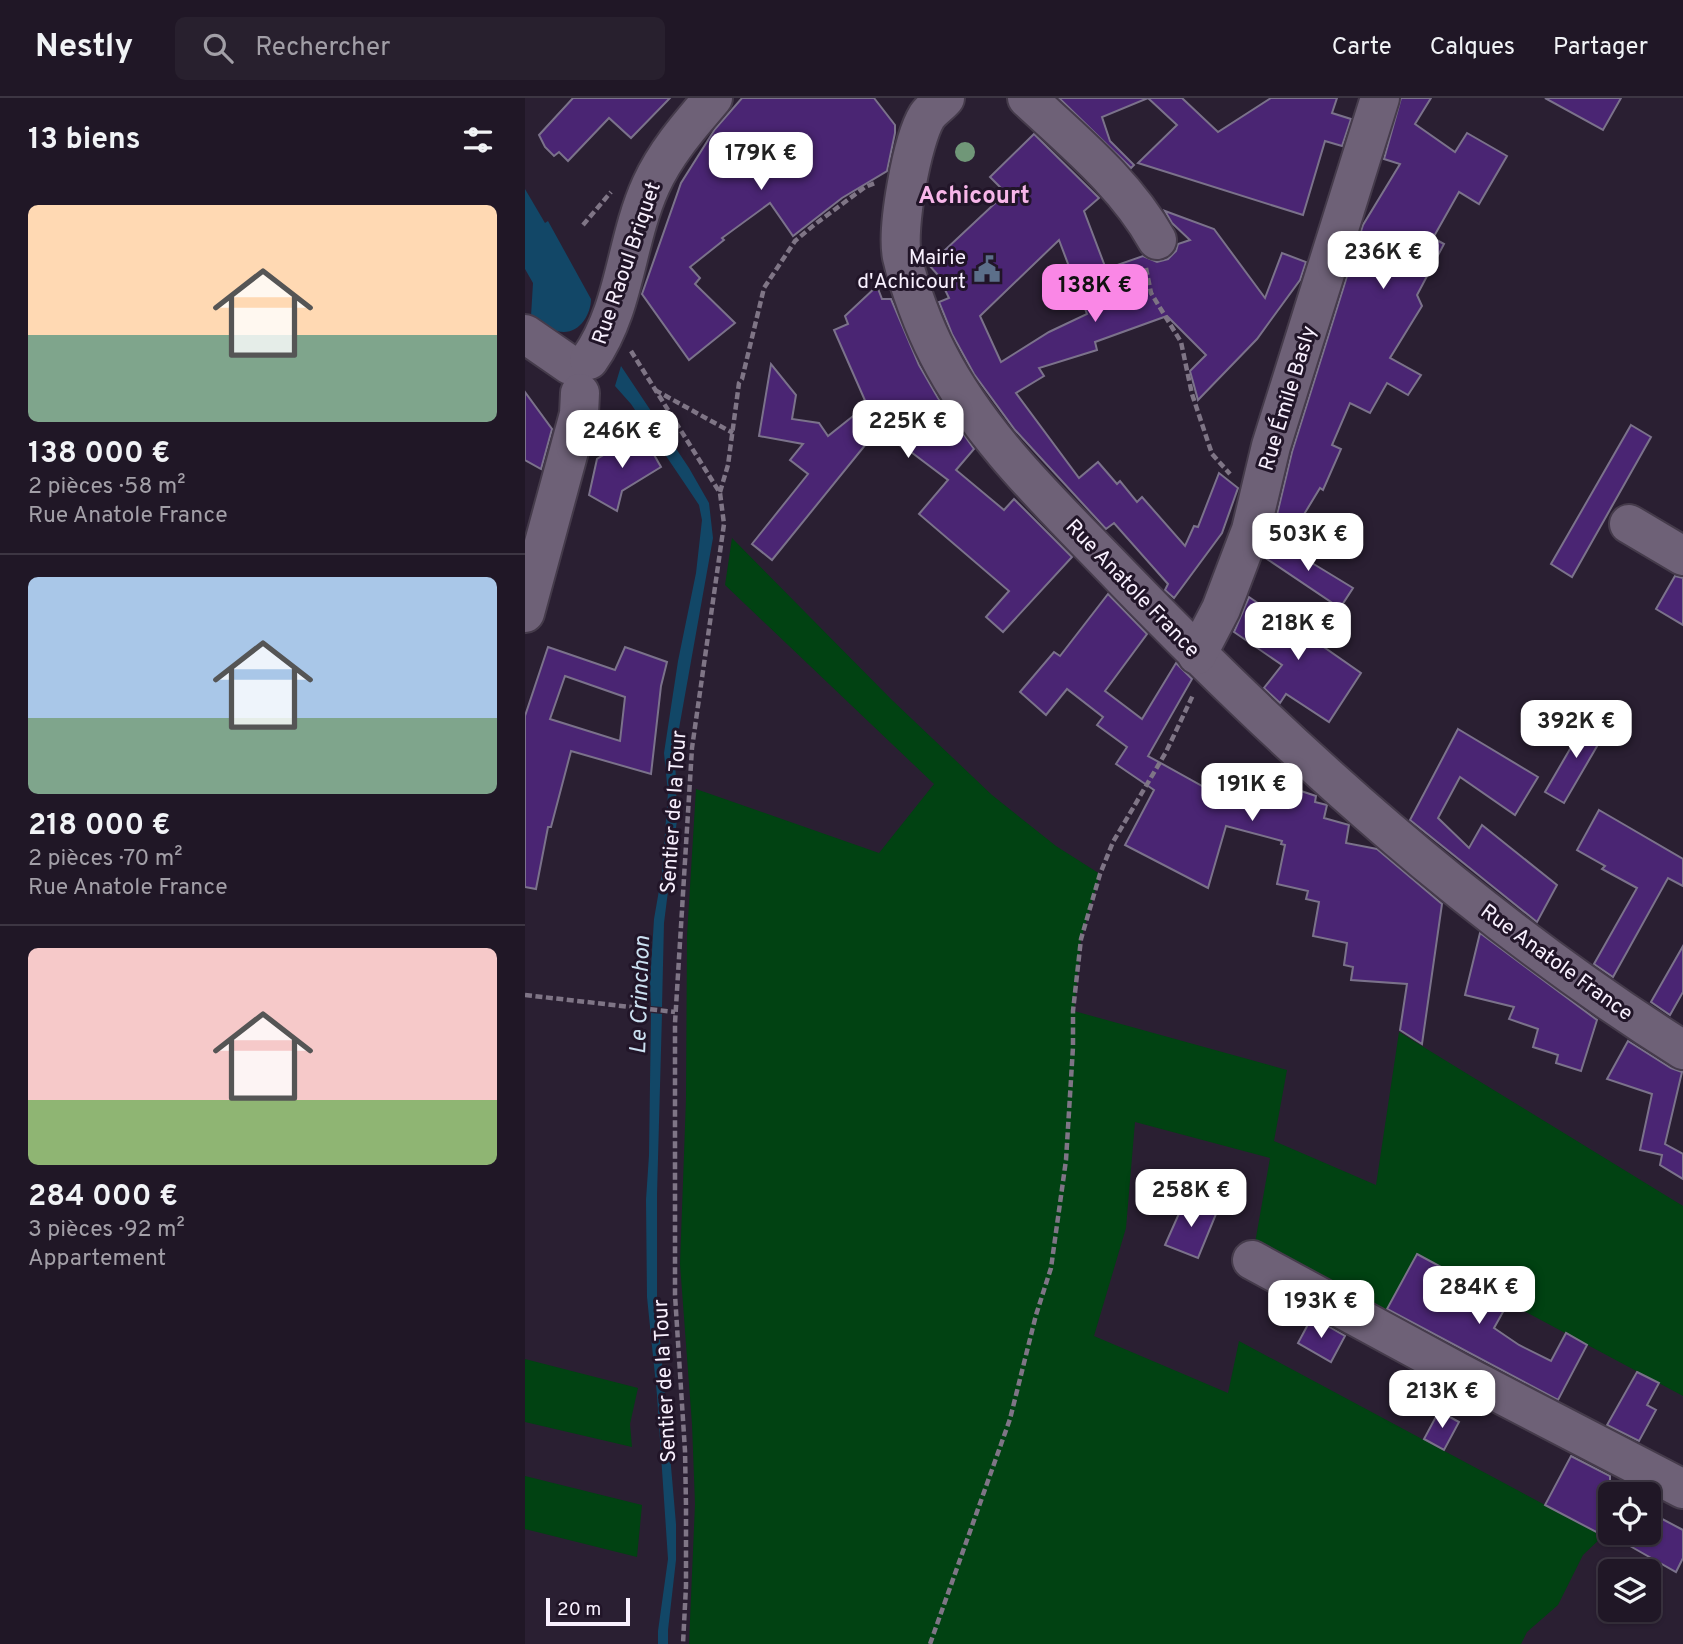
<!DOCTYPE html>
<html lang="fr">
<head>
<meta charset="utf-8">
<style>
  body { margin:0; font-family:Overpass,sans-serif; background:#28202e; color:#f1f3f6; height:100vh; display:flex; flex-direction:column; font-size:26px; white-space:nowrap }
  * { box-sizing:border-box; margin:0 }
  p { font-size:23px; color:#a29fa7 }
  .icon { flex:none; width:38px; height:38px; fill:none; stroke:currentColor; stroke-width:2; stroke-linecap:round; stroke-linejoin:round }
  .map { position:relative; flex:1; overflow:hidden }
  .panel { display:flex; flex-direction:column; background:#201726; width:525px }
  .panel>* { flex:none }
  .fabs { position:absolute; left:1073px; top:1384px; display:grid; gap:14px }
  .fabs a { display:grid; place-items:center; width:63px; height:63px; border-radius:10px; background:#201726; box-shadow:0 2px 5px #0004,0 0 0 2px #3d3643; font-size:35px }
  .scale { position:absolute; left:21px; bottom:18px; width:84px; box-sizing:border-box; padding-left:7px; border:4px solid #f8f0fe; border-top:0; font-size:19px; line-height:24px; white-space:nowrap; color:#f8f0fe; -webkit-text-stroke:5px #211528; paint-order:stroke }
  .price { position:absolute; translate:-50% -60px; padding:0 16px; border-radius:14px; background:#fff; color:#222; font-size:23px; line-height:46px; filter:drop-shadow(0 2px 4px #0008) }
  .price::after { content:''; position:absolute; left:50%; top:42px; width:21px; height:16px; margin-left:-10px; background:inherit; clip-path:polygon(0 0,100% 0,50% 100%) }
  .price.current { background:#fa87e6; color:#111 }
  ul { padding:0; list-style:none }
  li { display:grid; align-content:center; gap:14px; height:371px; padding:0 28px }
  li+li { border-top:2px solid #3d3643 }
  li span { display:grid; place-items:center; height:217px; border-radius:10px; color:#555 }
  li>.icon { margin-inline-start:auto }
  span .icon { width:126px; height:126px; fill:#fffc; stroke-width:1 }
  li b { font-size:30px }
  h2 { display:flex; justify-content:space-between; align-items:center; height:84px; padding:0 28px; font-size:30px }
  header { display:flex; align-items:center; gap:42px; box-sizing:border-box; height:98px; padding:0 35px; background:#201726; border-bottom:2px solid #3d3643 }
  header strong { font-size:33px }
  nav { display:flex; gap:38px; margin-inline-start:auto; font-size:24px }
  .search { width:490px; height:63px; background:#28202e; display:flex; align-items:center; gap:18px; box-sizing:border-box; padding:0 24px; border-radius:10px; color:#a29fa7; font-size:26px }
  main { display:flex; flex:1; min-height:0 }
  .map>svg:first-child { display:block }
</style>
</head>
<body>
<header>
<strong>Nestly</strong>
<div class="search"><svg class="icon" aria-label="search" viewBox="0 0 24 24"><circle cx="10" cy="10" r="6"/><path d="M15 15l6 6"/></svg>Rechercher</div>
<nav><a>Carte</a><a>Calques</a><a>Partager</a></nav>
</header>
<main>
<section class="panel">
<h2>13 biens<svg class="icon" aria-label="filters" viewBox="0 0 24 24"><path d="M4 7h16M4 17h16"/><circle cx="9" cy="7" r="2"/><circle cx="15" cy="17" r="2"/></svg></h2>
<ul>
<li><span style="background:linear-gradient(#ffd9b3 60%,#7fa58c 0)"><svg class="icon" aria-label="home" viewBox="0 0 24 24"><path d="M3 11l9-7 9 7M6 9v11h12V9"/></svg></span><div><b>138 000 €</b><p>2 pièces · 58 m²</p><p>Rue Anatole France</p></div></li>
<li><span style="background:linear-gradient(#a9c7e8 65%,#7fa58c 0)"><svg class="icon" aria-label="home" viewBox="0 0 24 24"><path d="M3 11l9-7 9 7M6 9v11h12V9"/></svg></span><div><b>218 000 €</b><p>2 pièces · 70 m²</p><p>Rue Anatole France</p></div></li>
<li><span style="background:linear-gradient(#f6c9c9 70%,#8fb573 0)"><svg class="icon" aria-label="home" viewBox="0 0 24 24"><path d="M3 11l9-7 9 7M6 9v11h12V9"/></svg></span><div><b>284 000 €</b><p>3 pièces · 92 m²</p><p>Appartement</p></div></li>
</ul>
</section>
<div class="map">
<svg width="1158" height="1546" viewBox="0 0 1158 1546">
  <rect width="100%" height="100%" fill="#2a1f32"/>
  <g fill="#014212">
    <polygon points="207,440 367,602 467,697 531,748 575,776 556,841 549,913 762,972 749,1043 851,1087 874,934 1158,1108 1158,1298 892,1156 856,1223 727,1162 745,1060 610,1024 601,1130 569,1238 703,1295 714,1243 1078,1438 1058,1457 1033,1507 1002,1534 996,1546 164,1546 170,1406 167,1326 155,1166 161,1001 162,838 171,691 354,755 409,686 200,487"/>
    <polygon points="0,1261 113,1290 105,1326 107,1349 0,1324"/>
    <polygon points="0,1378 117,1407 112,1459 0,1431"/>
  </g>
  <g fill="#124767">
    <path d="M0 91 20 125 23 123 66 201C66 218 52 239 32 233 24 231 14 223 6 218L8 185 0 171Z"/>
    <polygon points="96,268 164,370 184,405 188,440 150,653 152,722 139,825 137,909 126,908 125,885 129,821 137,775 143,695 139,655 153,563 171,475 177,422 174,407 162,389 106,306 90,288"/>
    <polygon points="126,915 137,916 132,1097 132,1207 151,1426 151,1462 143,1532 143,1546 133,1546 133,1533 143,1461 132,1297 122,1199 121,1102 124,1057"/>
  </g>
  <g fill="#4a2573" stroke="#7b728b" stroke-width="2" fill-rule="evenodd">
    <polygon points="48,0 145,0 106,40 84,20 43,63 34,54 29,58 20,49 14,37"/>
    <polygon points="217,0 349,0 370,27 370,35 362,73 317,100 268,138 245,105 197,140 199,142 165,169 175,180 170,186 210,225 164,262 117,196 156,85 190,31"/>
    <polygon points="534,0 623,0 577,19 585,43 609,67 606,70"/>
    <polygon points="623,0 657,0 693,34 746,0 812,0 807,15 826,21 817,48 800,43 778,117 613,65 652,27"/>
    <polygon points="876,0 906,0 890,26 930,54 942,35 982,58 954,106 934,94 908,140 919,146 892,197 897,208 865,260 896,277 883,297 862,285 845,315 825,305 807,347 816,351 798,392 795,390 778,418 750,425 767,354 838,127 875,66 859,61"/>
    <polygon points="1020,0 1096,0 1078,32"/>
    <path d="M509 36 574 100 559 113 581 171 618 158 632 164 643 161 651 153 653 146 665 142 647 125 640 113 689 131 740 200 757 155 781 164 775 182 732 241 673 302 665 273 681 257 642 218 570 244 572 252 514 270 519 278 491 295 554 380 573 364 592 386 595 383 612 404 617 399 660 448 669 428 673 429 694 375 713 390 697 435 649 500 640 492 643 486 589 425 581 431 490 332 449 276 427 236 414 204 424 200 413 177 404 167 481 95 465 79ZM534 142 562 216 524 234 476 264 455 218Z"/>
    <polygon points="352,188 357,201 366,201 394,267 413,300 449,351 431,372 479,412 489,401 547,459 478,534 461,519 484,493 394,416 423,382 386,354 385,356 354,330 247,462 227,446 283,376 265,362 278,346 234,338 246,266 271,297 267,321 294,325 303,338 342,307 309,232 323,226 320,218"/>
    <polygon points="0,294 27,331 16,371 0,362"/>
    <polygon points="1106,327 1126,339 1047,479 1026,466"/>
    <polygon points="116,334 136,369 97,393 92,413 64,397 72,361"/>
    <polygon points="746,440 828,490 815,510 739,459"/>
    <polygon points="1150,478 1158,480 1158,527 1131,511"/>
    <polygon points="583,496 622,536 580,593 617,621 651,565 667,581 623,658 679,689 682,680 746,697 750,682 774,687 773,692 791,698 790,704 802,707 799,720 824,727 821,745 852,751 917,806 897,946 875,932 882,886 826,882 828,869 819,867 822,845 788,838 794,804 781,801 783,793 752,786 760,747 756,746 757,743 701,728 683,790 600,747 629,692 591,666 602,649 572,627 578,619 542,591 521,617 495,594 529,554 535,558"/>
    <polygon points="724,499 780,537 782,533 798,545 796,547 836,575 804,624 761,596 755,605 739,590 757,567 709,534"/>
    <path d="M23 549 90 572 100 549 142 564 136 588 126 676 46 653 26 729H23L11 791 0 789V618ZM40 578 100 599 95 643 25 621Z"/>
    <polygon points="1063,620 1082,631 1039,705 1020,694"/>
    <polygon points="933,631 1013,679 990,717 935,679 913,720 944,750 957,727 1032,787 1012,824 885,722"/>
    <polygon points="1074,712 1158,761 1158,788 1143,780 1088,879 1069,866 1112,790 1077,771 1080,768 1052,752"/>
    <polygon points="955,835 1072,922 1056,973 1031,965 1033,957 1008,949 1013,931 984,921 989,909 940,897"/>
    <polygon points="1158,848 1158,894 1145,917 1126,904"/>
    <polygon points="1103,943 1146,970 1157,974 1140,1046 1158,1056 1158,1081 1135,1067 1137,1057 1115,1052 1127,996 1082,981"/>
    <polygon points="660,1102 691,1116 673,1160 640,1147"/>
    <polygon points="892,1156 983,1205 969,1230 994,1247 1026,1263 1041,1235 1062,1247 1033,1302 862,1211"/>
    <polygon points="787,1219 820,1238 806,1264 773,1245"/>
    <polygon points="1112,1274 1134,1285 1122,1307 1131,1312 1114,1343 1082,1327"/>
    <polygon points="914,1313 934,1324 919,1352 899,1341"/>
    <polygon points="1046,1358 1085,1378 1085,1423 1077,1437 1020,1407"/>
    <polygon points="1124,1414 1158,1432 1158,1460 1151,1474 1105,1448 1113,1435 1124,1435"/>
  </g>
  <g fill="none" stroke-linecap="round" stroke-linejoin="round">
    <defs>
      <g id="minor">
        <path d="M420 0C415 6 406 12 402 18 387 42 371 131 377 159 384 189 399 229 413 256 457 342 530 409 595 477 766 654 950 821 1158 952"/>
        <path d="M502 0C548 43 601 86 632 142"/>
        <polyline points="0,236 45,267"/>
        <path d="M64 262C101 210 100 144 126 87 141 54 165 27 188 0"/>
        <polyline points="1104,426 1158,458"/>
        <polyline points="0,515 54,316 55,295"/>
        <polyline points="672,557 696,511 726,432 746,348 855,0"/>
        <polyline points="727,1162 935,1275 1158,1391"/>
      </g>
    </defs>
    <use href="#minor" stroke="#453b4b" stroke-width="42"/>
    <g stroke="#7f7586" stroke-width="4.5" stroke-dasharray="7 3.5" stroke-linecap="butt">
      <polyline points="58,127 86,94"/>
      <polyline points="621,170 626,195 656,244 667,296 687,356 705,376"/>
      <polyline points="106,253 195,395 199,426 167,650 150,925 150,1197 160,1353 161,1408 161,1488 158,1546"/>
      <polyline points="130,292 208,335"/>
      <polyline points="195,394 203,367 214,285 217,281 239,190 270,143 289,127 340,89 350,85"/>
      <polyline points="0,897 150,914"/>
      <polyline points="405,1546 485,1321 511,1217 526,1170 541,1062 548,949 548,913 556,841 575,776 588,744 641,654 668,597"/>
    </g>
    <use href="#minor" stroke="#6e6177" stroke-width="38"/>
  </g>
  <circle fill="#709778" cx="440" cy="54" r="10"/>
  <defs>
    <symbol id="civic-bare" viewBox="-9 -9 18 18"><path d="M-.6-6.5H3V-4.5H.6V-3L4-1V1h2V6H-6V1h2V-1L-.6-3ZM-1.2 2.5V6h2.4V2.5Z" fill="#5c6f8a" stroke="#211528" stroke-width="2.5" paint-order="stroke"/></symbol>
  </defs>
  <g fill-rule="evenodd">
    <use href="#civic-bare" x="443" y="152" width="38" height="38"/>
  </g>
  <g text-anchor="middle" stroke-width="6" stroke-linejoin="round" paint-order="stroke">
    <g font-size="21" fill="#f8f0fe" stroke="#211528" text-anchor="end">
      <text x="441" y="166">Mairie<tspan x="441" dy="24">d'Achicourt</tspan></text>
    </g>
    <g font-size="21" fill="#f8f0fe" stroke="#211528">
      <text transform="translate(101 165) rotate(-71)" y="7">Rue Raoul Briquet</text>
      <text transform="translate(762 300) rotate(-73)" y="7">Rue Émile Basly</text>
      <text transform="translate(608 490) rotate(46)" y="7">Rue Anatole France</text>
      <text transform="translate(148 714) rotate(-86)" y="7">Sentier de la Tour</text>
      <text transform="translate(1032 864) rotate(36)" y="7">Rue Anatole France</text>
      <text transform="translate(139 1283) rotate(-93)" y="7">Sentier de la Tour</text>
    </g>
    <g font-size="23" font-style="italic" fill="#cce1f1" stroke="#211528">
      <text transform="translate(114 897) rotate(-88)" y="8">Le Crinchon</text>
    </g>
    <g font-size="24" font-weight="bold" fill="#f7b6e9" stroke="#211528">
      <text x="449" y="105">Achicourt</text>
    </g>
  </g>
</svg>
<div class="fabs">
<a><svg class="icon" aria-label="locate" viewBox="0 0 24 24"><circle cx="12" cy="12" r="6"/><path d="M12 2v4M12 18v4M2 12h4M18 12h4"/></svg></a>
<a><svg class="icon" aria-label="layers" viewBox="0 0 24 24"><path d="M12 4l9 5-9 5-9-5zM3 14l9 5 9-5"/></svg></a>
</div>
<div class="scale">20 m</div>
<b class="price" style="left:236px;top:94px">179K €</b>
<b class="price" style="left:858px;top:193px">236K €</b>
<b class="price current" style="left:570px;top:226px">138K €</b>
<b class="price" style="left:383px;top:362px">225K €</b>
<b class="price" style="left:97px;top:372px">246K €</b>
<b class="price" style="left:783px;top:475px">503K €</b>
<b class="price" style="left:773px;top:564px">218K €</b>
<b class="price" style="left:1051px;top:662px">392K €</b>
<b class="price" style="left:727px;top:725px">191K €</b>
<b class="price" style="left:666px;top:1131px">258K €</b>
<b class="price" style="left:954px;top:1228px">284K €</b>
<b class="price" style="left:796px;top:1242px">193K €</b>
<b class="price" style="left:917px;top:1332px">213K €</b>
</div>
</main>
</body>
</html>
